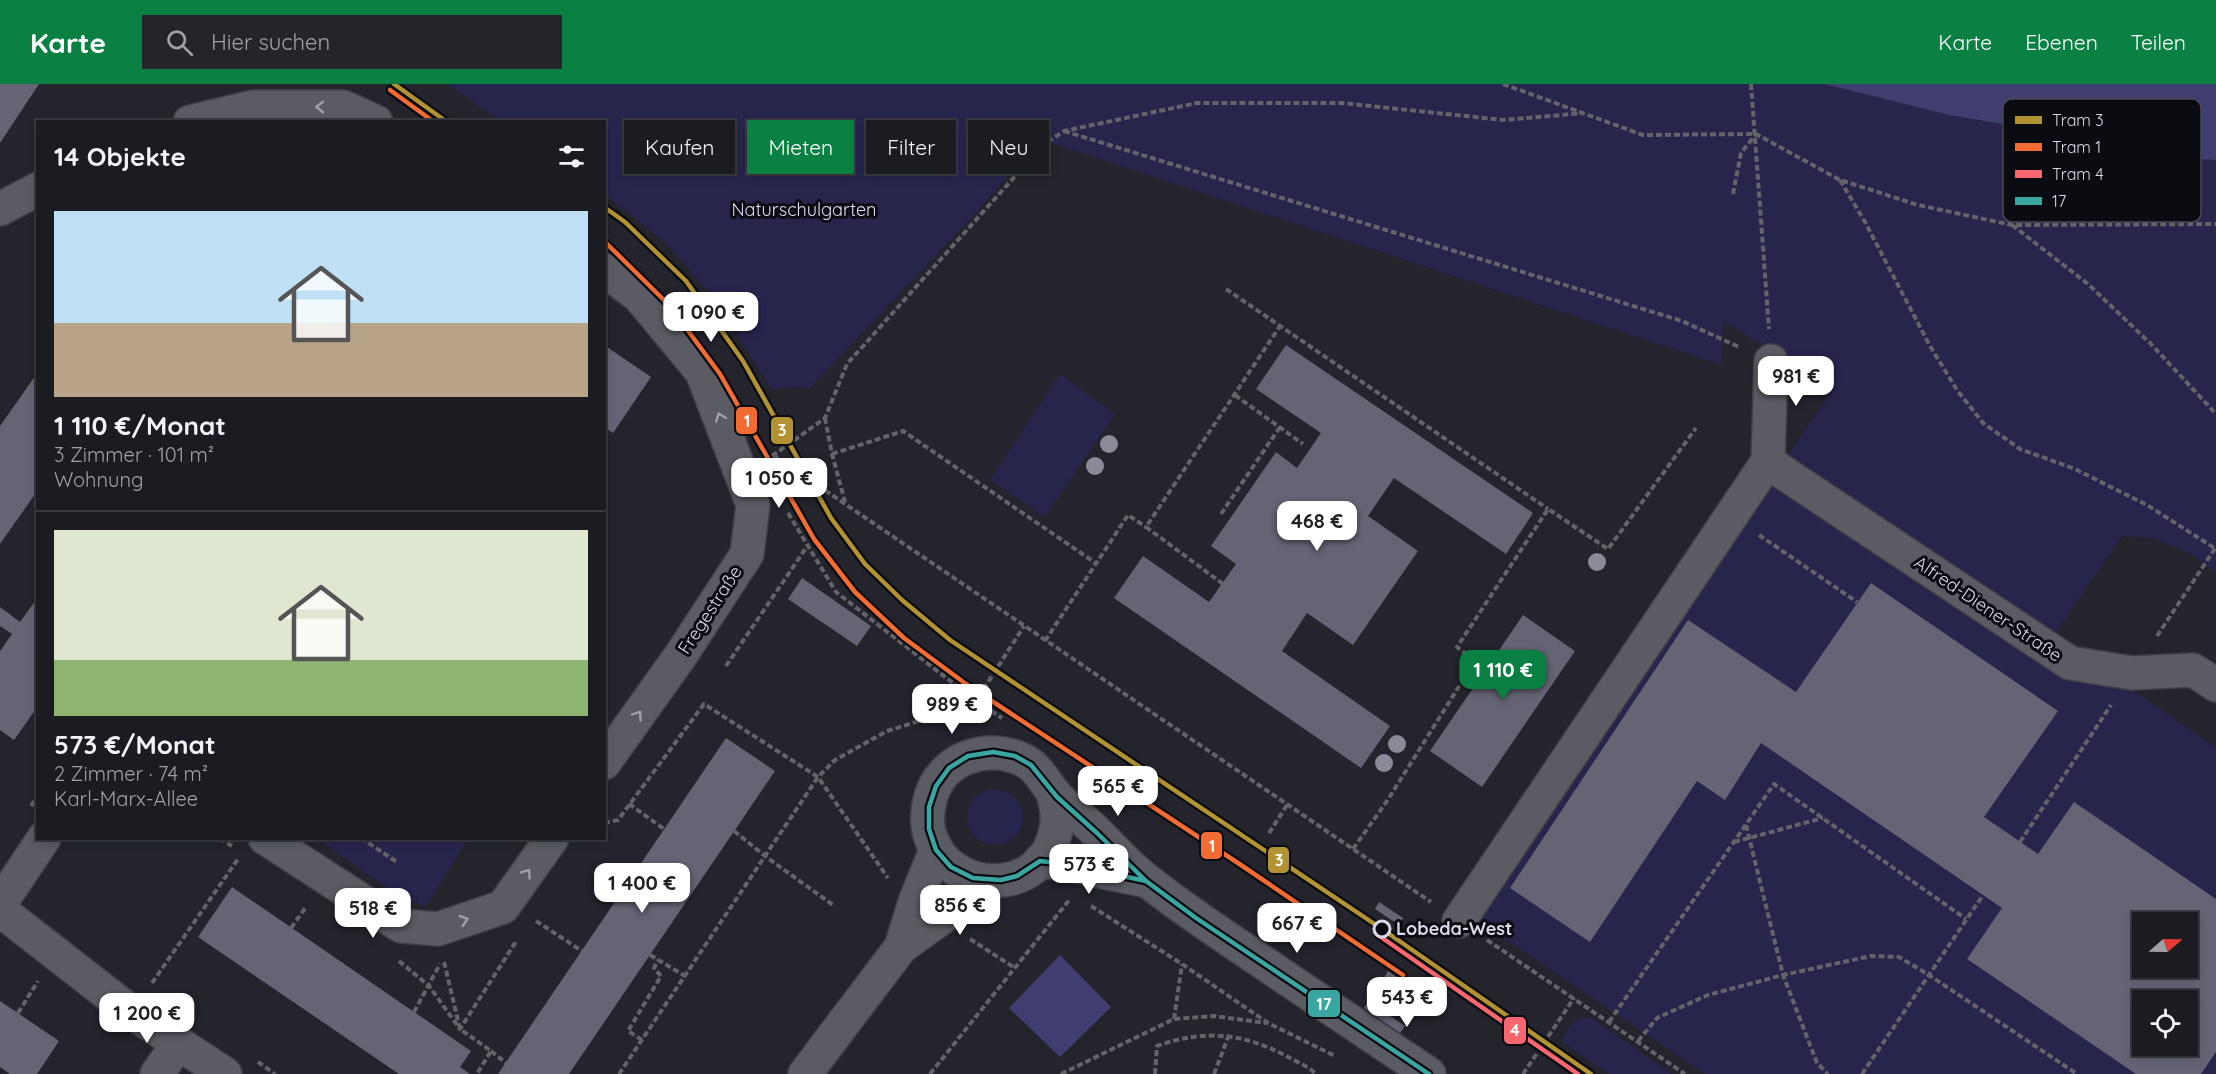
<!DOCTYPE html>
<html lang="de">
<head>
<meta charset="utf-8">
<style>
  body { margin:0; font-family:Quicksand,sans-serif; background:#24242a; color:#f1f3f6; height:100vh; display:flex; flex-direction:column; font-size:22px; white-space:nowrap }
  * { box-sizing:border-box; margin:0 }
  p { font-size:20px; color:#a0a1a5 }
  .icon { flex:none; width:33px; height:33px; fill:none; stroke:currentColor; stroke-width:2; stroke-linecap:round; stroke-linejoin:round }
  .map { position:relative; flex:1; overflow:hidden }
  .sheet { position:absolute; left:36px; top:36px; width:570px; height:720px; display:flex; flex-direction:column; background:#1b1b22; border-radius:0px; box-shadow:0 3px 9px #0003,0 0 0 2px #393940 }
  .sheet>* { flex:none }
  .top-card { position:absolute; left:624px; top:36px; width:570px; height:54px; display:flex; gap:12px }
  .needle { width:39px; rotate:70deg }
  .tools { position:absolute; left:2132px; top:828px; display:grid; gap:12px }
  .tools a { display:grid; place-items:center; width:66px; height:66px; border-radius:0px; background:#1b1b22; box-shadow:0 3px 9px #0003,0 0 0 2px #393940; font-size:30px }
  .price { position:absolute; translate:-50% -51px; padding:0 14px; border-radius:12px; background:#fff; color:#222; font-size:20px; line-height:39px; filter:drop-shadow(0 2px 3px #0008) }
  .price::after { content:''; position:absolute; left:50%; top:36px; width:18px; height:14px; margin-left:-9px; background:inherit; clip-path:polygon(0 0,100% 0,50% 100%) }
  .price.on { background:#0b8043; color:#fff }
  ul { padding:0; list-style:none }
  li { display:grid; align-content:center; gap:12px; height:318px; padding:0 18px }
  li+li { border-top:2px solid #393940 }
  li span { display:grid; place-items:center; height:186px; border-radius:0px; color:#555 }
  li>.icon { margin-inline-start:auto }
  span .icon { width:108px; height:108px; fill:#fffc; stroke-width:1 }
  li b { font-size:26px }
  h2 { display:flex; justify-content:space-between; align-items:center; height:72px; padding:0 18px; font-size:26px }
  .chip { padding:0 21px; border-radius:0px; background:#1b1b22; box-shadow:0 3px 9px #0003,0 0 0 2px #393940; font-size:21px; line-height:54px }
  .chip.on { background:#0b8043; color:#fff }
  header { display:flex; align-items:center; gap:36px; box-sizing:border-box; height:84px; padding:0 30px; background:#0b8043; color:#fff }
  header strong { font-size:28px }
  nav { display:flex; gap:33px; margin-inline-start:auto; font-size:21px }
  .search { width:420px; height:54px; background:#24242a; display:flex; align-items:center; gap:15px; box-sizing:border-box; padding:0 21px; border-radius:0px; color:#a0a1a5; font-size:22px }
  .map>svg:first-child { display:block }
</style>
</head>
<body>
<header>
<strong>Karte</strong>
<div class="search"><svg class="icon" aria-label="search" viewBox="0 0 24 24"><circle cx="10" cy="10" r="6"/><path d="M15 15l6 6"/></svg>Hier suchen</div>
<nav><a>Karte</a><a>Ebenen</a><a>Teilen</a></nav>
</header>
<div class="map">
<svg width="2216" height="990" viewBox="0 0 2216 990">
  <rect width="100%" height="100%" fill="#24242d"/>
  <g fill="#27254c" fill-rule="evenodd">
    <path d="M447 0H1824L1949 31 2057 49 2167 73 2216 76V489L2190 469 2153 454 2122 452 2054 551 2216 664V990H1705L1470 831 1832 307 1723 236 1722 281 1040 55 975 130 810 304 790 303 772 306 715 215 667 160 605 110 604 38 501 37ZM2142 838H2187V884H2142ZM2142 916H2187V962H2142Z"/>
    <polygon points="1060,290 1115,330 1045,433 990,396"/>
    <circle cx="995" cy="733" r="28"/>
    <polygon points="317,755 468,755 426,822 408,818"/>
    <polygon points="1590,933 1672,990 1609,990 1561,957 1573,937"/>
  </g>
  <g fill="#403e70">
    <polygon points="1824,0 2216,0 2216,76 2167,73 2057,49 1949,31"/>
    <polygon points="1060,871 1111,923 1060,973 1009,924"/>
  </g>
  <g fill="#646474" fill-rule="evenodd">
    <polygon points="0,0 39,0 0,59"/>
    <polygon points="604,261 651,293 613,349 604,343"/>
    <polygon points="1286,261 1533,429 1506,470 1394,394 1368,432 1418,467 1353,561 1307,529 1282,567 1390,642 1361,684 1114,514 1143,472 1209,518 1236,480 1211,462 1276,368 1297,384 1321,349 1256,305"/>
    <polygon points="38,288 38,406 0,460 0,342"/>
    <polygon points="802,494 871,542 857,562 788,515"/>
    <path d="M1871 499 2058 627 1984 733 2038 770 2074 718 2216 815V968L2201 990H2136L1967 875 2002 824 1761 659 1725 716 1697 697 1590 858 1510 804 1688 536 1796 608ZM2142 838H2187V884H2142ZM2142 916H2187V962H2142Z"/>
    <polygon points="38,513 38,622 14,656 0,646 0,567 12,550 0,542 0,523 20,538"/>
    <polygon points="1523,531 1575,567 1482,703 1430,667"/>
    <polygon points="726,654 775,687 569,990 498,990"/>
    <polygon points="232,803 471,967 460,983 470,990 399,990 198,853"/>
    <polygon points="1379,818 1403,834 1399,841 1375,825"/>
    <polygon points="1388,887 1412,903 1408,910 1384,894"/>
    <polygon points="0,917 59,957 37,990 10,990 0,983"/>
    <polygon points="1368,917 1405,942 1400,949 1364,924"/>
  </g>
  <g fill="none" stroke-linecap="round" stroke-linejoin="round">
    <defs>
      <g id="minor">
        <polyline points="190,38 253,23 343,23 376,38"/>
        <polyline points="0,125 38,105"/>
        <polyline points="604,186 639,212 702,288 753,421 747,470 681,571 604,679"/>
        <polyline points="1771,277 1768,377 1781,387 2070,579 2132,589 2193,586 2216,601"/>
        <path d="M1053 709C1056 721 1059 732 1056 745 1045 813 947 814 929 748 926 736 928 723 931 712 943 673 988 659 1023 676 1038 683 1043 696 1053 708 1063 721 1078 731 1090 742 1110 760 1127 782 1149 798 1187 828 1227 854 1267 881 1321 918 1375 954 1429 990"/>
        <polyline points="265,754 401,842 438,845 503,823 552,754"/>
        <polyline points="1040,777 1066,780 1147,797"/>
        <polyline points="0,820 44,754"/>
        <polyline points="0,826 131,928 225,990"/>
        <polyline points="1459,837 1768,377"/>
        <polyline points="901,863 915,818 936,766"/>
        <polyline points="157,990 178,960"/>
        <polyline points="805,990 901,863 940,835 987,798"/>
      </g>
    </defs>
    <use href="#minor" stroke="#3f3f47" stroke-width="36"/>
    <g stroke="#636369" stroke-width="4" stroke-dasharray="6 3" stroke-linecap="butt">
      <polyline points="1503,0 1643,51 1756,50 1840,96 1918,121 2012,141 2216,140"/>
      <polyline points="1751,0 1769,245"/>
      <polyline points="1064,47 1682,237 1739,263"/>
      <polyline points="1840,96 1865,138 1930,262 1957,306 1983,339 2020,365 2075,385 2147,421 2216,465"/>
      <polyline points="1733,110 1741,69 1756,50"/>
      <polyline points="2012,141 2088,200 2151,260 2216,330"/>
      <polyline points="1226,205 1548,425"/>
      <polyline points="36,270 38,271"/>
      <polyline points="1235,311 1303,360"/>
      <polyline points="825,334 832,370 845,418"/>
      <polyline points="832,370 903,347 1097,480"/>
      <polyline points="773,371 1431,818"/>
      <polyline points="772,372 825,334 847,280 1043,61 1064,47 1197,19 1342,19 1503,36 1584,29"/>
      <polyline points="788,429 836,508 976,617 1002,634"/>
      <polyline points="1221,430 1280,343"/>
      <polyline points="1759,451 1857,518"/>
      <polyline points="1223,500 1146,443 1280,242"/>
      <polyline points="2157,552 2216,463"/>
      <polyline points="1045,557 1128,431 1146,443"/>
      <polyline points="726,582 808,461"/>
      <polyline points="629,720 664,745"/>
      <polyline points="31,722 38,712"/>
      <polyline points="604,739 618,736 704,620 818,693 888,794"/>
      <polyline points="1746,741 1783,891 1817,979 1828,990"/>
      <polyline points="734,747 765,772 833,821"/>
      <polyline points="1269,749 1287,721"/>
      <polyline points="220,754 232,762"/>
      <polyline points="361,754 397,778"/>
      <polyline points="1734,758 1823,734"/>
      <polyline points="2020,758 2111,621"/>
      <polyline points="1353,765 1387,717 1475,577 1457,563 1548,425 1608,465 1696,344"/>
      <polyline points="1091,822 1182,880 1268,939 1335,972"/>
      <polyline points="536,837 582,867"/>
      <polyline points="291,844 306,823"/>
      <polyline points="970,855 1015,884"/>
      <polyline points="1487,856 1685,990"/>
      <polyline points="650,871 685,892"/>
      <polyline points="399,877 429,902 460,945 517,856"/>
      <polyline points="444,878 460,945 491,967 477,990"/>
      <polyline points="152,899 238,775"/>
      <polyline points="414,928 440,880"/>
      <polyline points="18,929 38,897"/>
      <polyline points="1174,935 1182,880"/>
      <polyline points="1609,938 1774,700 1966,835"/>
      <polyline points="642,956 628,947 661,892 654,884 658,876"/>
      <polyline points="1638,957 1657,934 1708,911 1783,891 1871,872 1899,873 1929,891 2077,990"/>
      <polyline points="491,967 506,979"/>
      <polyline points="258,978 275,990"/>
      <polyline points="619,990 818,693 835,676 887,647 945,629 976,617 1024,542"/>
      <polyline points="930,990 1070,815"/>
      <polyline points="1061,990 1174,935 1214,932 1266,939"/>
      <path d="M1155 990 1157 962C1204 945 1244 949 1288 973 1297 978 1308 982 1316 990"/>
      <polyline points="1214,990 1229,951"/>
      <polyline points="1523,990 1574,914"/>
      <polyline points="1862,990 1983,811"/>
    </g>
    <use href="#minor" stroke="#5b5b63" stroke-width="33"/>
    <defs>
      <g id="bus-1">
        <polygon points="993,668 1015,672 1031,681 1057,713 1097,749 1146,797 1066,780 1040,777 1017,792 1001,796 973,794 951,783 936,766 929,745 929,723 936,702 949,684 968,672"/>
        <polyline points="1146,797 1196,834 1429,990"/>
      </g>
    </defs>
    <use href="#bus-1" stroke="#0b0b12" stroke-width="9"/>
    <use href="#bus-1" stroke="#3aa6a2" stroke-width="4.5"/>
    <defs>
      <g id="tram-1">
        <polyline points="394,0 447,38"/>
        <polyline points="604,123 625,138 686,197 743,277 831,434 865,480 902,516 950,556 1382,845 1591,990"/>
      </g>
      <g id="tram-2">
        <polyline points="390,6 434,38"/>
        <polyline points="604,157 669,221 720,290 814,455 855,508 904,554 966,600 1238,779 1403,891"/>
      </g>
      <polyline id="tram-3" points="1378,851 1578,990"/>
    </defs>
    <use href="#tram-1" stroke="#0b0b12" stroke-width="9"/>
    <use href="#tram-2" stroke="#0b0b12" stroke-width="9"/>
    <use href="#tram-3" stroke="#0b0b12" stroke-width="9"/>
    <use href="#tram-1" stroke="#b29233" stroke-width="4.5"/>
    <use href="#tram-2" stroke="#f16b33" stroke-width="4.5"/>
    <use href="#tram-3" stroke="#f8676f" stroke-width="4.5"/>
  </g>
  <g fill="#8a8a98">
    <circle cx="1109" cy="360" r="9"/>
    <circle cx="1095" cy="382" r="9"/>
    <circle cx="1597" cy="478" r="9"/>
    <circle cx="1397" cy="660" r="9"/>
    <circle cx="1384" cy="679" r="9"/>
  </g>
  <defs><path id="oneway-chevron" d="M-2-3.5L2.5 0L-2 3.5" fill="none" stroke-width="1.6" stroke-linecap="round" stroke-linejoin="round" transform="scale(1.5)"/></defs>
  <g stroke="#a1a1ac">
    <use href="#oneway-chevron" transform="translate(320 23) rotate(-180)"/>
    <use href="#oneway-chevron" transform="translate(720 333) rotate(-111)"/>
    <use href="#oneway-chevron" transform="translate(638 631) rotate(-55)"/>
    <use href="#oneway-chevron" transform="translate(527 789) rotate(-55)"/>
    <use href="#oneway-chevron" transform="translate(464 836) rotate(-18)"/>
  </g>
  <circle fill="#0b0b12" stroke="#dadbe7" stroke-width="3" cx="1382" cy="845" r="8"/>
  <g text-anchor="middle" stroke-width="6" stroke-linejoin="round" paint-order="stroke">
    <g font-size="18" fill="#dddef0" stroke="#0b0b12">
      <text x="804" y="132">Naturschulgarten</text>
    </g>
    <g font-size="18" fill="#dadbe7" stroke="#0b0b12">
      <text transform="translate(1988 525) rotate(34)" y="6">Alfred-Diener-Straße</text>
      <text transform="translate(710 526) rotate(-57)" y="6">Fregestraße</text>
    </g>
    <g font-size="18" font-weight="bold" fill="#dadbe7" stroke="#0b0b12" text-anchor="start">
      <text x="1396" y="851">Lobeda-West</text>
    </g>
  </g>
  <rect x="2003" y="15" width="198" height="123" rx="9" fill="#0b0b12" stroke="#494952" stroke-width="1.5"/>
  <rect x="2015" y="32" width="27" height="8" fill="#b29233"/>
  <rect x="2015" y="59" width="27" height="8" fill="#f16b33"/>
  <rect x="2015" y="86" width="27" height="8" fill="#f8676f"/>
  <rect x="2015" y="113" width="27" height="8" fill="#3aa6a2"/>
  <g font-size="16" fill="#dadbe7">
    <text x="2052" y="42">Tram 3</text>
    <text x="2052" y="69">Tram 1</text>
    <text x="2052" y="96">Tram 4</text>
    <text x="2052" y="123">17</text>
  </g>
  <g stroke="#0b0b12" stroke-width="2">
    <rect x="735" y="322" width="23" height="29" rx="6" fill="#f16b33"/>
    <rect x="770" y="332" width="24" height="29" rx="6" fill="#b29233"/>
    <rect x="1200" y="747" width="23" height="29" rx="6" fill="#f16b33"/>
    <rect x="1267" y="762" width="23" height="28" rx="6" fill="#b29233"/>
    <rect x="1307" y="905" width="34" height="29" rx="6" fill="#3aa6a2"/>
    <rect x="1503" y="932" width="24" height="29" rx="6" fill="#f8676f"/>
  </g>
  <g font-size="16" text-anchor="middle" font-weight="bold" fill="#fff">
    <text x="747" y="343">1</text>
    <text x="782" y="352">3</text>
    <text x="1212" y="768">1</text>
    <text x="1279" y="782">3</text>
    <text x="1324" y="926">17</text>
    <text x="1515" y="952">4</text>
  </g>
</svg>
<div class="tools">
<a><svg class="needle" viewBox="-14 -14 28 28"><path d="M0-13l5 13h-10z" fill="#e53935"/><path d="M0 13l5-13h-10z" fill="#a0a1a5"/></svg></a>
<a><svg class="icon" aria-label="locate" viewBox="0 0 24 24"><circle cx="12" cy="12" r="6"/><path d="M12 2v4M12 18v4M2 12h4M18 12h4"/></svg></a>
</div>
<b class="price" style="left:711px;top:259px">1 090 €</b>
<b class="price" style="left:1796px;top:323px">981 €</b>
<b class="price" style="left:779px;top:425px">1 050 €</b>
<b class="price" style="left:1317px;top:468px">468 €</b>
<b class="price on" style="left:1503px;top:617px">1 110 €</b>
<b class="price" style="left:952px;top:651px">989 €</b>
<b class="price" style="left:1118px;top:733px">565 €</b>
<b class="price" style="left:1089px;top:811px">573 €</b>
<b class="price" style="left:642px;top:830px">1 400 €</b>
<b class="price" style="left:960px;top:852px">856 €</b>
<b class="price" style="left:373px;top:855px">518 €</b>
<b class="price" style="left:1297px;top:870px">667 €</b>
<b class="price" style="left:1407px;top:944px">543 €</b>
<b class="price" style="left:147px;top:960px">1 200 €</b>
<div class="top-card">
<a class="chip">Kaufen</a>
<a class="chip on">Mieten</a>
<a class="chip">Filter</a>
<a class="chip">Neu</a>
</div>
<section class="sheet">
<h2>14 Objekte<svg class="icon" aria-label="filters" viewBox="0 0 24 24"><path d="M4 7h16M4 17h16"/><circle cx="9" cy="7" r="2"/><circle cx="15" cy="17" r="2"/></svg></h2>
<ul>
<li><span style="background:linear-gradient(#bfe0f5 60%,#b9a48a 0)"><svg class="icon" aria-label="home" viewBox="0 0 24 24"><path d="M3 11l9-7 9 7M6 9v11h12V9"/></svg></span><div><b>1 110 €/Monat</b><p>3 Zimmer · 101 m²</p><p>Wohnung</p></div></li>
<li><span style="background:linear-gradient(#dfe7d0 70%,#8fb573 0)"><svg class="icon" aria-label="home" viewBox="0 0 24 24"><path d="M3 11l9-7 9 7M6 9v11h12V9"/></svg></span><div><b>573 €/Monat</b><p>2 Zimmer · 74 m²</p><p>Karl-Marx-Allee</p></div></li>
</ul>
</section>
</div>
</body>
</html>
